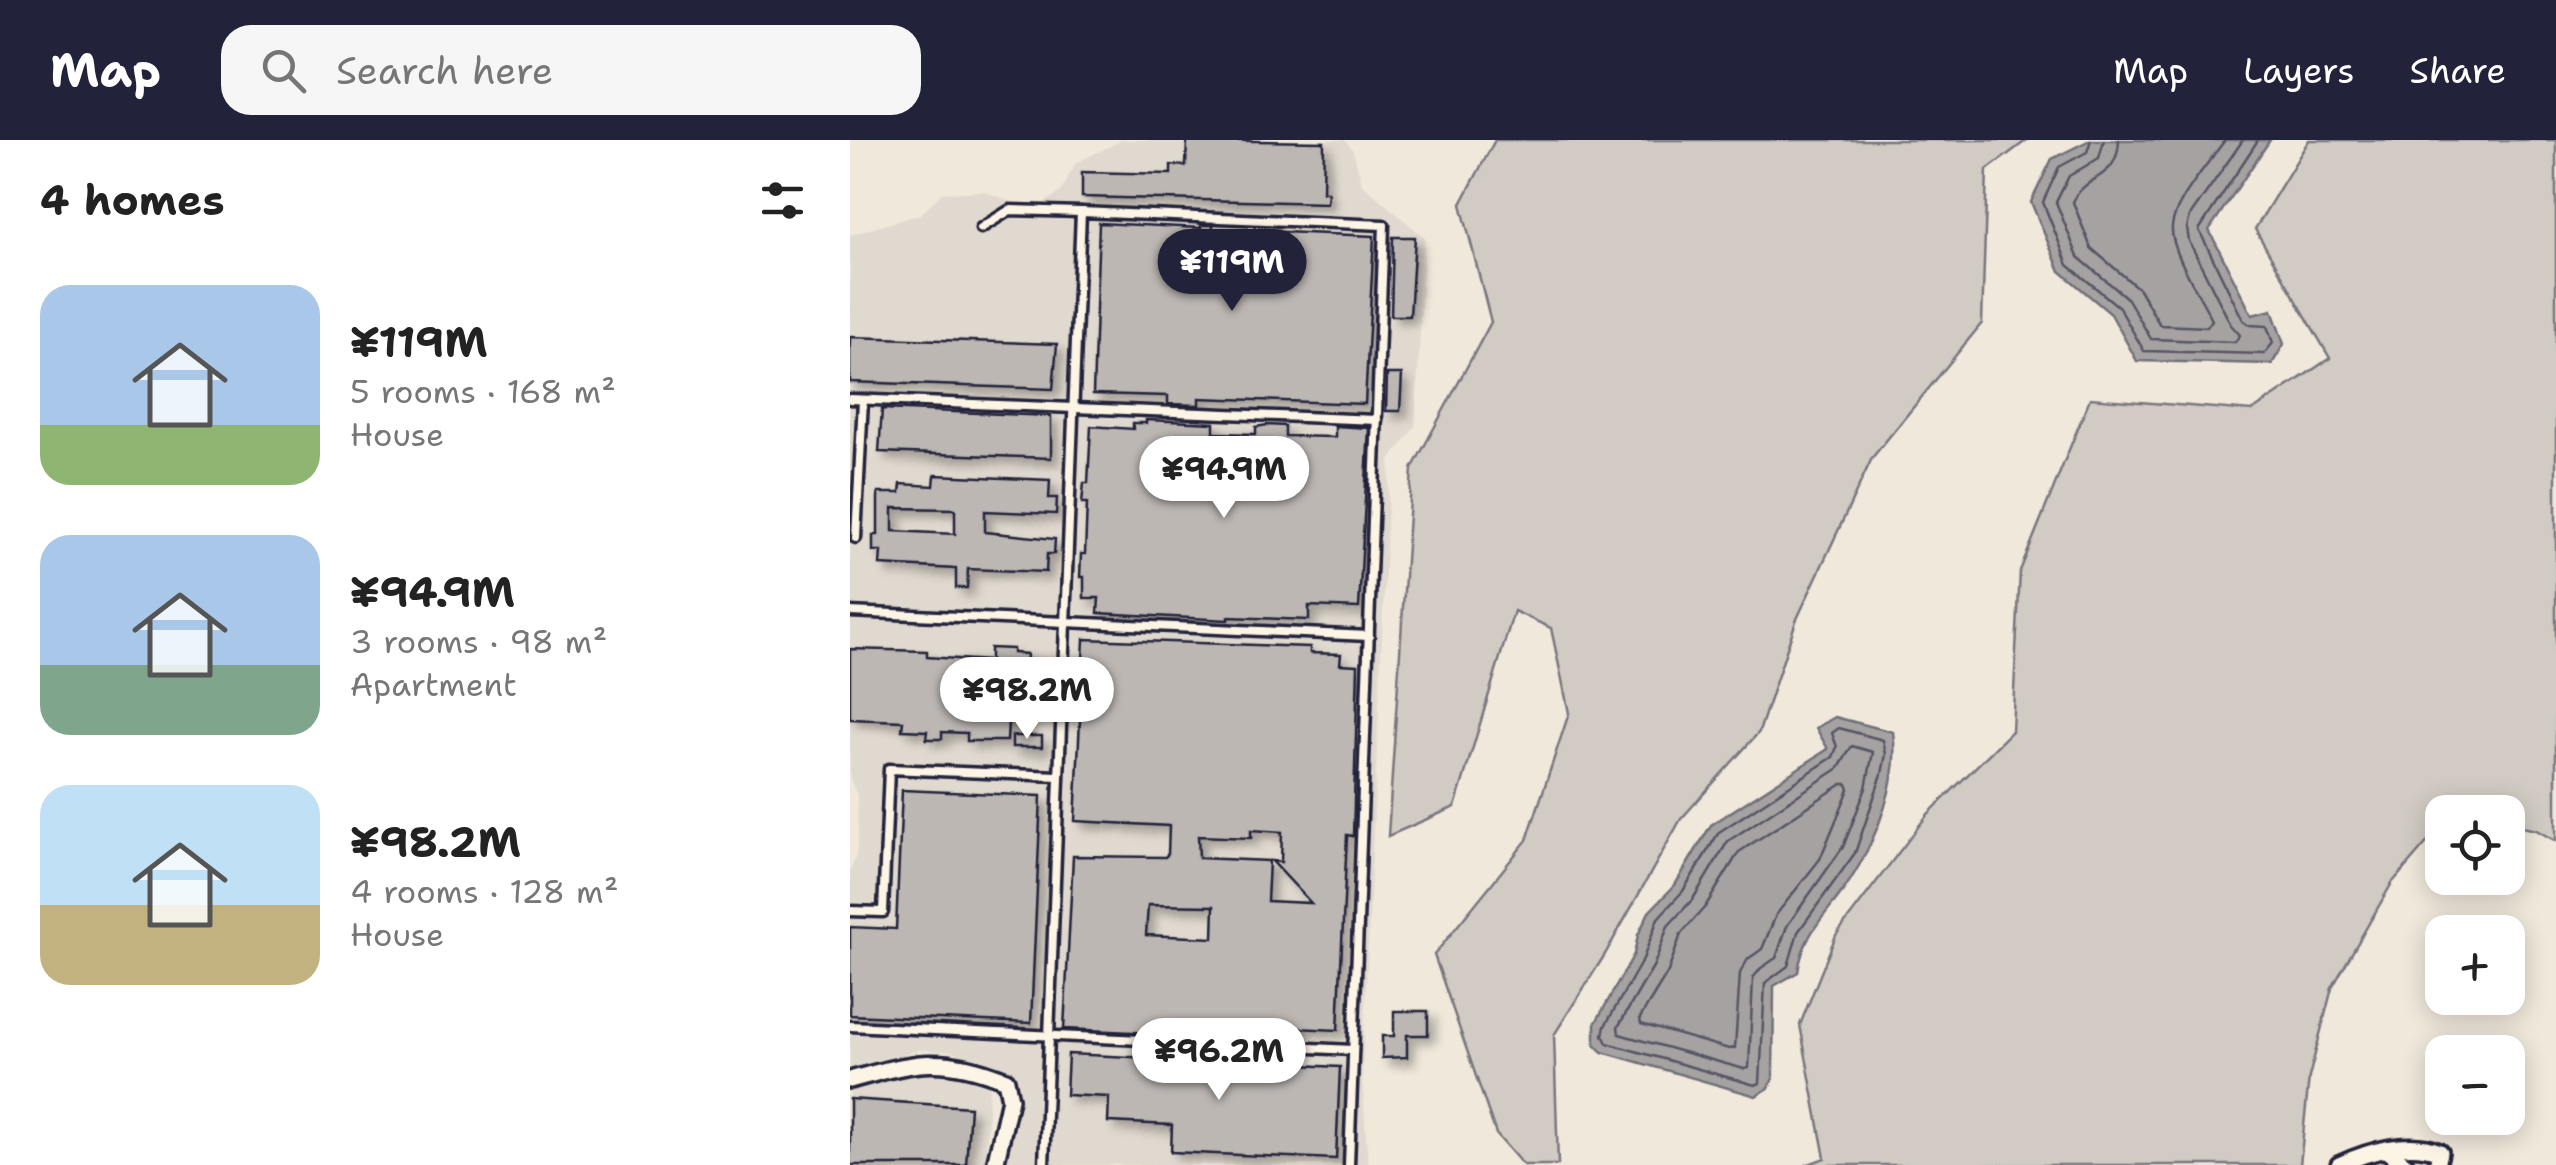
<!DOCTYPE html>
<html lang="en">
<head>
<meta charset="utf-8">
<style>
  body { margin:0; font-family:"Shantell Sans",sans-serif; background:#f6f6f6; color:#222; height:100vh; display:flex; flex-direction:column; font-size:38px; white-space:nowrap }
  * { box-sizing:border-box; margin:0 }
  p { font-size:32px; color:#767676 }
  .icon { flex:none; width:55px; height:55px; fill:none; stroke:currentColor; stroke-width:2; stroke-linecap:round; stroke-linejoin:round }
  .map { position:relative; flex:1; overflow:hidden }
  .panel { display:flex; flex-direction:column; background:#fff; width:850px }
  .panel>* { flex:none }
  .fabs { position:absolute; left:1575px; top:655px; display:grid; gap:20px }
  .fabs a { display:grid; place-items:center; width:100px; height:100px; border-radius:20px; background:#fff; box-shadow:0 5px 25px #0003; font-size:50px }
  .price { position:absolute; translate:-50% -85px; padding:0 22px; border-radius:35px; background:#fff; color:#222; font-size:32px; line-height:65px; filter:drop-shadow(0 2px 5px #0008) }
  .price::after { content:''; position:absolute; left:50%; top:60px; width:30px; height:22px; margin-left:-15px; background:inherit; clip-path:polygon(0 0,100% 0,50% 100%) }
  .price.active { background:#22223b; color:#fff }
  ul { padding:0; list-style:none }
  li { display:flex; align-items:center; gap:30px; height:250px; padding:0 40px }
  li span { display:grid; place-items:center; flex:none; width:280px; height:200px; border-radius:30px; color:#555 }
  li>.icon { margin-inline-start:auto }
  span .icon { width:120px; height:120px; fill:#fffc; stroke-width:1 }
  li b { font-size:42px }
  h2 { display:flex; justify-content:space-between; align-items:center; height:120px; padding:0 40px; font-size:42px }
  header { display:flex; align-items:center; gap:60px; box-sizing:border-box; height:140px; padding:0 50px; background:#22223b; color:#fff }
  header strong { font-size:48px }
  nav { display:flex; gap:55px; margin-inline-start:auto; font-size:35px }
  .search { width:700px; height:90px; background:#f6f6f6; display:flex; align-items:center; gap:25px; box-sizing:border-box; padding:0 35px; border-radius:30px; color:#767676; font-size:38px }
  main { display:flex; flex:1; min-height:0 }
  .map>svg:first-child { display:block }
</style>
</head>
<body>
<header>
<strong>Map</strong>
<div class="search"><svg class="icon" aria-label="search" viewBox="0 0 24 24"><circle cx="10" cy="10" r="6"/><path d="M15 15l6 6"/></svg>Search here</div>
<nav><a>Map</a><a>Layers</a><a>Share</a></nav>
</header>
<main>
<section class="panel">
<h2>4 homes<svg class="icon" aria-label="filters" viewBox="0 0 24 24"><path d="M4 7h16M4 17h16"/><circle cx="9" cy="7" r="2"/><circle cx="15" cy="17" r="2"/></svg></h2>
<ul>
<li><span style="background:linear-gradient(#a9c7e8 70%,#8fb573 0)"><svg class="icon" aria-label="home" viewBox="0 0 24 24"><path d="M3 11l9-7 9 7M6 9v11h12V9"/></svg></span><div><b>¥119M</b><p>5 rooms · 168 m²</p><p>House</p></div></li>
<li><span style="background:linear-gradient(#a9c7e8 65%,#7fa58c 0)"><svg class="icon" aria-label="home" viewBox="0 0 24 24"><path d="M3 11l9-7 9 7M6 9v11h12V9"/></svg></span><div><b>¥94.9M</b><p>3 rooms · 98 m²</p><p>Apartment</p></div></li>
<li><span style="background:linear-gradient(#bfe0f5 60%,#c2b280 0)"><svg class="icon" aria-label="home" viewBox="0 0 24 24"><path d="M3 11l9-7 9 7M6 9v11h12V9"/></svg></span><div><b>¥98.2M</b><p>4 rooms · 128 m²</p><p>House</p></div></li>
</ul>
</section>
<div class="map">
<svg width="1706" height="1025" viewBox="0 0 1706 1025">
  <defs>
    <filter id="shadow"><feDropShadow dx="7" dy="7" stdDeviation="5" flood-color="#0004"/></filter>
  </defs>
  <rect width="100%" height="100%" fill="#efe8db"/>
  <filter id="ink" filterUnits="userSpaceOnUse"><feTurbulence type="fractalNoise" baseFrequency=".01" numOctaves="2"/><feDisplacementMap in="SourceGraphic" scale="20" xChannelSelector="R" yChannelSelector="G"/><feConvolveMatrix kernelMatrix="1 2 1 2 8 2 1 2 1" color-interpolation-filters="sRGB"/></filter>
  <g filter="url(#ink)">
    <g fill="#e0d9cf">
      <polygon points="272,0 495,0 503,10 512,44 575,98 565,287 540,320 512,936 518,1025 152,1025 166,975 167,940 101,911 69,910 0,930 0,731 6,717 8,694 7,655 0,639 0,95 71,74 92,53 134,51 173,67 188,67 211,52 226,23"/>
      <polygon points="71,927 109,929 139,942 136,1025 0,1025 0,941"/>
    </g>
    <g fill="#d1cbc3" stroke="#7a767f" stroke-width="2.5">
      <polygon points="645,0 1177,0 1137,30 1132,183 1022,318 946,481 909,592 831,679 754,816 704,895 708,1025 673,1025 646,994 584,815 677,700 719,573 701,488 664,471 605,667 538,696 562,329 641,182 611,64"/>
      <polygon points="1459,0 1706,0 1706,701 1686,690 1658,684 1658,672 1592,672 1592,692 1580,699 1542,743 1482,848 1459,937 1450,1025 956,1025 975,1018 950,885 986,795 1078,674 1162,591 1170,431 1240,258 1402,271 1480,218 1405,89"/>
    </g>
    <g fill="#a6a2a2" stroke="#716f79" stroke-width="2.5">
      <polygon points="1240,0 1420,0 1359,90 1402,175 1422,170 1434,204 1422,224 1287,221 1261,174 1210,131 1181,62 1202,19"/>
      <path d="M985 577 1043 592C1050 640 1027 698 1001 739 979 774 954 789 948 832L924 846 923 938 919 948 906 956 752 912 745 905V884L784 814 788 795 799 772 825 745 861 685 978 609 966 588Z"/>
    </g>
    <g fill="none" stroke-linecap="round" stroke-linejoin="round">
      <g stroke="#575564" stroke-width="2.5">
        <polyline points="1241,0 1237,12 1209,27 1193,62 1218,125 1269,167 1294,211 1414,214 1423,203 1417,186 1400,185 1393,180 1349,90 1408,0"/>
        <polyline points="1254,0 1249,18 1219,36 1206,62 1228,117 1278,159 1301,199 1385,202 1390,195 1381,185 1339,101 1337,88 1340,76 1393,0"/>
        <path d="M1269 0C1267 43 1237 31 1223 62L1241 108 1289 149 1310 185 1357 187 1362 180C1351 157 1320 111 1322 87 1324 62 1360 21 1375 0"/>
        <polygon points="989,588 1033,600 1036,614 1032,634 1005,713 948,792 938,826 915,843 910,943 905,945 757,903 753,895 755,886 793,819 808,778 833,751 869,692 983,617 987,607 982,593"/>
        <polygon points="1002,606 1023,612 1016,648 993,707 937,786 926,818 911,828 903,838 899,928 894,929 769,894 768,887 804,825 818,786 843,759 878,701 989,628"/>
        <polygon points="992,644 997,644 999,649 970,719 926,775 912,809 898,819 890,833 885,908 879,909 791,884 790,878 818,832 831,794 855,767 889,712"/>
      </g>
    </g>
    <g fill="#bcb7b3" stroke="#22223b" stroke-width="2.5" fill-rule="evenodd" filter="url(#shadow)">
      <polygon points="337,0 474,2 473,52 478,52 477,63 232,57 232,32 321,34 321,25 336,26"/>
      <polygon points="249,83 351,88 351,85 363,85 363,89 524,96 515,264 349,258 349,265 318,264 318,256 243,254"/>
      <polygon points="543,97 565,97 560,176 541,176"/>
      <polygon points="0,197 207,204 203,249 0,242"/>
      <polygon points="537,234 552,234 550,271 536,271"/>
      <polygon points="32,269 201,276 201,318 29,312"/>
      <polygon points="296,280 364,283 364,293 406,294 406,287 417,285 435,286 435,296 485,297 485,286 519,288 509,468 459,466 459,480 378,477 378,480 248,473 249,458 234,458 234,437 230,437 231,414 235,414 237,363 232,363 234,343 238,343 241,286 283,289 283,283 296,283"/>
      <path d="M85 335 200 340 199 358H207L206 374 135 371V392L205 399 204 414H197L196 432 118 429 117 448H106V429L30 425 31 411H23V395H28V353H50L51 344 84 346ZM43 368 105 369V394L43 391Z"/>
      <path d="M234 499 460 507V513L491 514 490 524 508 525 503 696 497 695 488 890 446 888V894L419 893V898L214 889 223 716 315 717 318 714 319 686 225 681ZM401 690 432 692 431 722 422 721 461 763 417 761 419 721 349 718 348 696 401 698ZM298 765 364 766 363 798 296 795Z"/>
      <polygon points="140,508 163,509 163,513 177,514 175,544 160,544 157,601 117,601 117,593 92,592 92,599 76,599 77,591 52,590 53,581 0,579 0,509 77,511 77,517 140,521"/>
      <rect x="162" y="596" width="30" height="11"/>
      <polygon points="52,650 191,656 181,883 0,875 0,787 46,789"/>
      <polygon points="544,871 578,871 578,895 557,895 557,917 532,918 532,896 544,896"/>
      <polygon points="218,914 490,927 486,1019 321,1012 322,985 258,982 259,957 216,955"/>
      <polygon points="0,959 120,967 116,1025 0,1025"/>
    </g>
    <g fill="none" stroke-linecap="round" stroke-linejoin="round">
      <defs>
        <g id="lane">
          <polyline points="131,88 160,70 231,72"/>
          <polyline points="0,259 527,280"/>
          <polyline points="6,398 13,260"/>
          <polyline points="0,472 519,496"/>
          <polyline points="0,771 33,772 39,629 208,636"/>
          <polyline points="0,886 503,910"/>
          <polyline points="194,1025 231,72 534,85 499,1025"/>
        </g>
        <g id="street">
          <path d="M0 940C64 922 92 914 156 940L160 959 145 1025"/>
          <polyline points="1537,1011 1556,1025"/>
          <path d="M1489 1025C1519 1011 1560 999 1590 1012L1587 1025"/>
        </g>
      </defs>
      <use href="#lane" stroke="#22223b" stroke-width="15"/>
      <use href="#street" stroke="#22223b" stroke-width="22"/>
      <use href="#lane" stroke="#fcf5e5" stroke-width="8"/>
      <use href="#street" stroke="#fcf5e5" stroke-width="15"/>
    </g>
  </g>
</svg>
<div class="fabs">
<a><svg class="icon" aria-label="locate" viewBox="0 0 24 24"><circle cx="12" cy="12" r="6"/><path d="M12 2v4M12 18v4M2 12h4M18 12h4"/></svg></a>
<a>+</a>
<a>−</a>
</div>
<b class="price active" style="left:382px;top:174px">¥119M</b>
<b class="price" style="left:374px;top:381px">¥94.9M</b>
<b class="price" style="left:177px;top:602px">¥98.2M</b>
<b class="price" style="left:369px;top:963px">¥96.2M</b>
</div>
</main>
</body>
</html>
